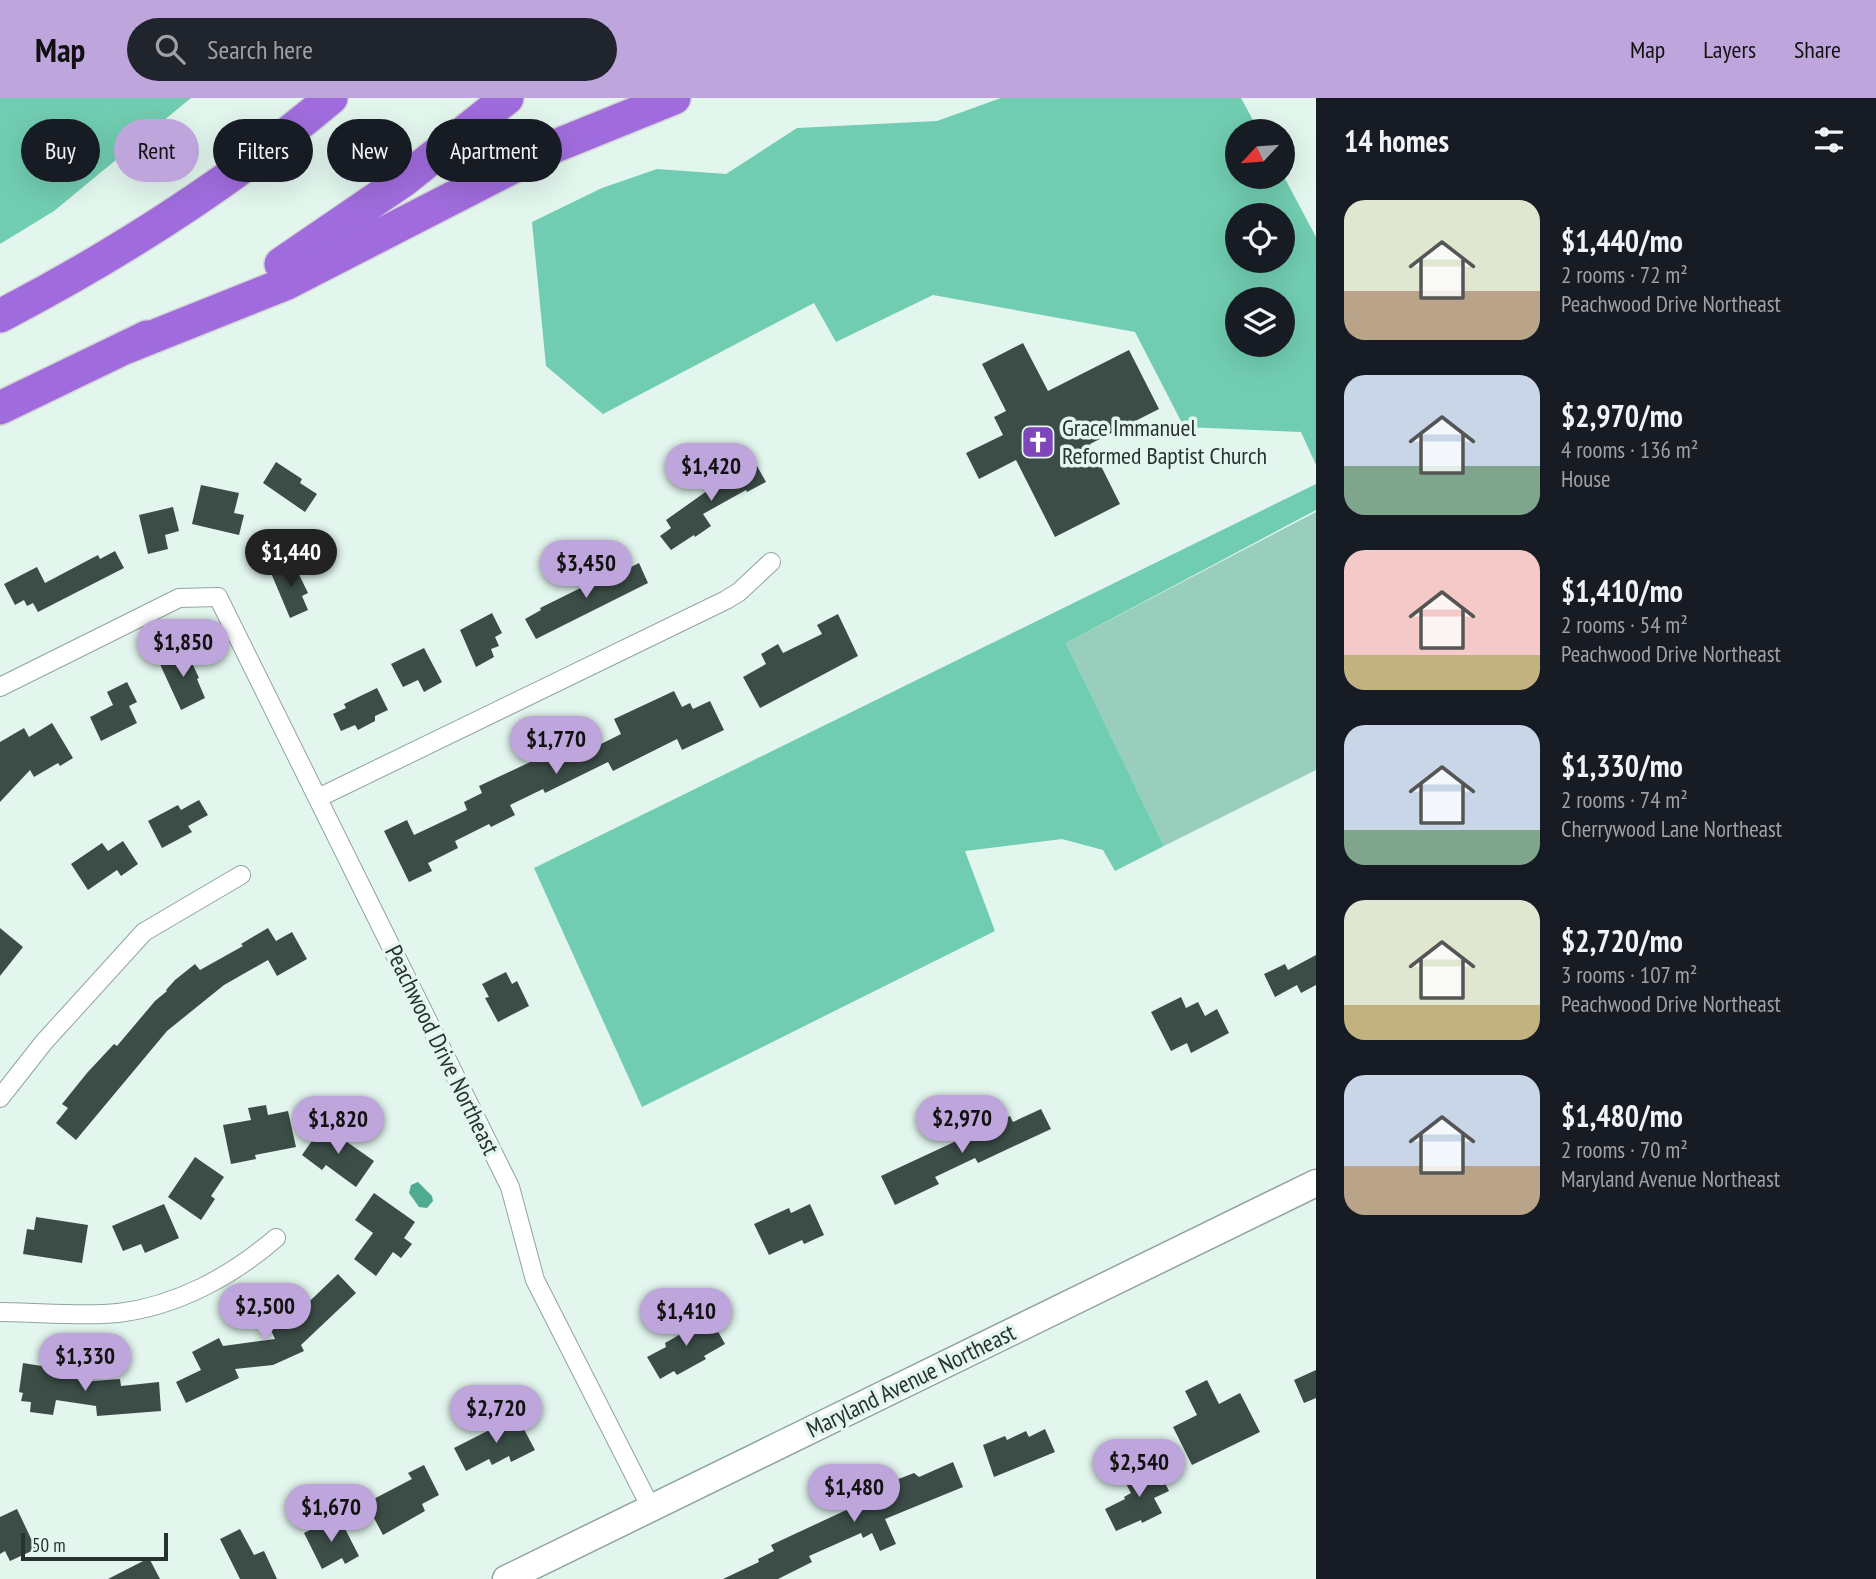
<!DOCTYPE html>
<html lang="en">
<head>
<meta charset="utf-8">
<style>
  body { margin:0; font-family:"PT Sans Narrow",sans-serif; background:#20242c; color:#f1f3f6; height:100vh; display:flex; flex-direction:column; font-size:26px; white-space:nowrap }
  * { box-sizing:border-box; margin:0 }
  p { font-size:23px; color:#9ea1a6 }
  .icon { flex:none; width:38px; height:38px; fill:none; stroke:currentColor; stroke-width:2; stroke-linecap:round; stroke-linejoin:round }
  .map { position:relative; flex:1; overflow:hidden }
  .side { display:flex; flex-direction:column; background:#171b24; width:560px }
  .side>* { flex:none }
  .top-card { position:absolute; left:21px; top:21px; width:665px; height:63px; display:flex; gap:14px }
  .needle { width:46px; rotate:244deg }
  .tools { position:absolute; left:1225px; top:21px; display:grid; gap:14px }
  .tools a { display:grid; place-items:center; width:70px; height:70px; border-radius:50%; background:#171b24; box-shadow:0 7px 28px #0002; font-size:35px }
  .scale { position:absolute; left:21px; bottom:18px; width:147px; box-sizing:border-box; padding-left:7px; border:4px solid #29312e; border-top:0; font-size:19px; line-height:24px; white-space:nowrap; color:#29312e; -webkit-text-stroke:5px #e2f6ee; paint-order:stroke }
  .price { position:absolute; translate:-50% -60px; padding:0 16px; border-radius:24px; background:#bea5db; color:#111; font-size:23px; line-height:46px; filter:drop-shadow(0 2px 4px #0008) }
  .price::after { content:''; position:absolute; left:50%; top:42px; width:21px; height:16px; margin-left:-10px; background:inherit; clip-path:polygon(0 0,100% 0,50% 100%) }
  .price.current { background:#222; color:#fff }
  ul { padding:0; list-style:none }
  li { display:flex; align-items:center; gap:21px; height:175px; padding:0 28px }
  li span { display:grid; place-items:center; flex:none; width:196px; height:140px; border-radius:21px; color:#555 }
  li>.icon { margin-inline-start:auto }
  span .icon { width:84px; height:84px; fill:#fffc; stroke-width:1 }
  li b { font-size:30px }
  h2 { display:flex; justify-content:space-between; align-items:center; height:84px; padding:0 28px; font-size:30px }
  .chip { padding:0 24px; border-radius:32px; background:#171b24; box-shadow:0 7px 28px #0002; font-size:24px; line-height:63px }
  .chip.current { background:#bea5db; color:#111 }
  header { display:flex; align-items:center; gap:42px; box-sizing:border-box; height:98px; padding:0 35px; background:#bea5db; color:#111 }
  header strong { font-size:33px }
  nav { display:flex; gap:38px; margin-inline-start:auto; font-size:24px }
  .search { width:490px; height:63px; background:#20242c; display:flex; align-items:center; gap:18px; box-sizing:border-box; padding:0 24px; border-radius:38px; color:#9ea1a6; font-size:26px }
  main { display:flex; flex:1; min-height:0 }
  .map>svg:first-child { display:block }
</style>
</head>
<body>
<header>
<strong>Map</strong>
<div class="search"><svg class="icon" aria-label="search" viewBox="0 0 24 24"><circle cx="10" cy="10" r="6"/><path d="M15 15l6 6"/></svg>Search here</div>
<nav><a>Map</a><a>Layers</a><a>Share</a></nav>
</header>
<main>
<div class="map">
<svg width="1316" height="1481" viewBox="0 0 1316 1481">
  <rect width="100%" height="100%" fill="#e2f6ee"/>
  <polygon fill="#98cebb" points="1316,414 1316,672 1164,748 1066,545"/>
  <g fill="#71cdb1" fill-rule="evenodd">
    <polygon points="0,0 191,0 54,113 0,146"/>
    <path d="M1001 0H1241L1259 33H1237V79L1283 77 1316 139V367L1301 334 1184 329 1135 234 933 197 836 244 814 205 603 316 546 268 532 124 602 90 657 71 726 76 797 30 937 23ZM1283 117V163H1237V117ZM1283 201V247H1237V201Z"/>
    <polygon points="1316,386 1316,412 1066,545 1164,748 1115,773 1103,752 1062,741 965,753 995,833 642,1009 534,770"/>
  </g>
  <g fill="#4fac91">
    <polygon points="418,1084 432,1098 433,1103 427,1110 419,1109 409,1095 411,1087"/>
    <polygon points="496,1300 504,1314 480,1326 473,1312"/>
  </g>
  <g fill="#3c4d47">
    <polygon points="1023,245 1048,293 1129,252 1159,311 1090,346 1120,406 1055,439 1016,362 979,381 966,355 1003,337 994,319 1006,313 982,266"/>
    <polygon points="739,363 744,373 756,366 766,384 747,394 746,392 703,416 711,428 695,439 694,437 671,452 660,438 671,430 666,422 714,388 709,379"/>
    <polygon points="276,364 302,381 300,385 317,396 305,414 263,385"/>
    <polygon points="201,387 239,395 234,415 244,417 239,437 192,426"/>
    <polygon points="173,409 179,433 165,437 168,451 148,456 139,417"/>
    <polygon points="115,453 124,470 38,514 33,505 27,508 24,502 15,507 4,486 37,469 45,485 98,457 100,461"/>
    <polygon points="293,464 308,495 302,498 308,512 290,520 271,475"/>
    <polygon points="639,465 648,485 536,541 525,521 541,512 540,510 623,469 625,472"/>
    <polygon points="492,515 502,535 495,539 499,548 491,551 494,559 476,569 460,532"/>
    <polygon points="838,516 858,558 760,610 743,579 766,566 761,556 778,546 783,555 822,536 817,527"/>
    <polygon points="424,550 442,584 424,594 418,582 403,589 391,566"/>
    <polygon points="186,552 199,580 197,581 205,600 181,612 159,564"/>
    <polygon points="127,584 137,604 129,608 137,625 101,643 90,619 113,607 107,594"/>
    <polygon points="377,590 388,612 375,618 375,623 358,632 355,627 341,633 333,616 346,610 344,606"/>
    <polygon points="674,593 682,609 690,605 693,611 710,603 724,632 682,652 677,641 613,673 608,664 545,695 543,691 510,707 515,717 491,729 489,726 455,743 458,750 428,765 432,773 409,784 384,733 407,722 414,737 467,712 464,704 482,695 479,688 573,644 579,657 621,636 614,621"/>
    <polygon points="52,625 73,660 60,668 58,665 34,679 30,672 0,704 0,644 24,630 29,639"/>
    <polygon points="199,702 208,717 188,728 192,734 162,750 148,723 178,707 181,712"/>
    <polygon points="123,743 138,766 121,778 117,772 88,792 71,766 102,745 108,753"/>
    <polygon points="0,830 23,849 0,878"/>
    <polygon points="268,830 276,843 292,834 307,861 277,878 268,862 224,887 167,933 76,1042 56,1025 68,1010 62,1006 87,975 114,946 117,948 155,903 167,893 166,892 175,882 195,866 200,872 243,848 241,846"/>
    <polygon points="1316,857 1316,887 1301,895 1297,887 1275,899 1264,876 1285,866 1288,872"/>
    <polygon points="506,874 512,886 517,883 529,908 498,924 485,900 489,899 482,886"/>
    <polygon points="1181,899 1186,910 1198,904 1205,918 1217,911 1229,935 1191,955 1187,945 1171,953 1151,914"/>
    <polygon points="266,1007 268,1017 288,1013 296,1049 255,1057 256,1061 231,1066 223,1027 251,1022 248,1010"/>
    <polygon points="1041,1011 1051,1031 978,1065 975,1060 935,1079 939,1086 895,1107 881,1078 1010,1018 1013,1024"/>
    <polygon points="323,1027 374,1063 356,1089 326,1067 322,1072 302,1057"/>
    <polygon points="195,1059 224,1079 211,1098 215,1101 201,1122 168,1099"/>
    <polygon points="374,1095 415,1124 404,1140 412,1146 401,1160 393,1154 376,1178 354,1161 373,1135 355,1122"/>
    <polygon points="164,1106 179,1140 145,1155 141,1146 123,1153 112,1128"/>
    <polygon points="810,1106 824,1137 804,1146 802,1142 769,1157 754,1126 789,1110 791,1115"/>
    <polygon points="36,1119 88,1127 82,1165 23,1156 27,1131 34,1132"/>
    <polygon points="338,1176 356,1195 301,1247 304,1253 273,1267 235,1271 239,1280 186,1305 176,1284 201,1272 192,1254 219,1240 223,1248 275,1241 265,1219 285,1210 290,1222"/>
    <polygon points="690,1221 694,1230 711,1221 725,1246 704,1258 706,1261 677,1277 674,1273 660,1281 647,1259 666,1249 665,1245 679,1237 675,1229"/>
    <polygon points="23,1265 60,1271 60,1274 83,1277 82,1284 120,1281 121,1288 159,1284 161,1313 97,1318 96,1308 56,1302 53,1317 30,1314 31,1304 21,1303 23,1295 19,1294"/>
    <polygon points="1316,1272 1316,1300 1304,1305 1294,1282"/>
    <polygon points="1207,1282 1219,1306 1240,1295 1260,1334 1192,1367 1173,1329 1197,1317 1185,1293"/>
    <polygon points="517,1318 535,1352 511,1364 509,1358 492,1367 489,1361 466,1373 454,1350"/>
    <polygon points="1045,1331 1055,1354 994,1379 983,1347 1005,1338 1007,1342 1026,1333 1029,1339"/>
    <polygon points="953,1364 963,1389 885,1421 896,1446 880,1453 872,1435 863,1440 861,1435 809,1458 812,1464 778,1481 723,1481 759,1464 758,1461 774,1453 771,1447 898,1388 896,1382 914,1375 919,1379"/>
    <polygon points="1155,1365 1169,1393 1154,1400 1162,1415 1142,1425 1141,1422 1116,1433 1105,1411 1125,1401 1124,1399 1131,1395 1125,1384 1136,1379 1134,1375"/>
    <polygon points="424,1367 439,1397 422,1406 425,1413 383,1437 366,1405 412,1381 408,1375"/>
    <polygon points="17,1411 36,1451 10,1463 5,1453 0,1456 0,1419"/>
    <polygon points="331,1421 335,1428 342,1425 359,1458 345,1466 342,1460 322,1471 304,1435"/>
    <polygon points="240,1431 254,1457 264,1453 277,1481 240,1481 220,1441"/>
    <polygon points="149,1460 160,1481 108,1481"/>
  </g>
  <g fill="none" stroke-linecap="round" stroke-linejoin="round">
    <defs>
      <g id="street">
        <polyline points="0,589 179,500 218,499 510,1089 535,1182 651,1410"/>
        <polyline points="318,700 726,502 739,494 771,464"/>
        <polyline points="0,1000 44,944 144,834 241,777"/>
        <path d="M0 1214C36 1214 83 1219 118 1215 177 1208 232 1178 276 1140"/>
      </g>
      <polyline id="secondary" points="506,1481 1316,1085"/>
      <g id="highway">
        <polyline points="281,166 404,82 507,0"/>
        <path d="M0 218C117 157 230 85 331 0"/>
        <polyline points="127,249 285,186 548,51 674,0"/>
        <polyline points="0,310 147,239"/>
      </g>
    </defs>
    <use href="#street" stroke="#91a49d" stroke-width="20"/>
    <use href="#secondary" stroke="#91a49d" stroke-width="29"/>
    <use href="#highway" stroke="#d4d6d5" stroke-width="36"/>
    <use href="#street" stroke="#fff" stroke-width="18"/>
    <use href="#secondary" stroke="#fff" stroke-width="26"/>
    <use href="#highway" stroke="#a06cdd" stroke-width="33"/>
  </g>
  <defs>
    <symbol id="church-square" viewBox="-11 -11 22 22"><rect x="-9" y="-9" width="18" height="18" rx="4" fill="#7f45bb" stroke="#e2f6ee"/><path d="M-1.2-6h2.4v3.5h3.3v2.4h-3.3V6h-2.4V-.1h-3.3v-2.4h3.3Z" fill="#fff"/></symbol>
  </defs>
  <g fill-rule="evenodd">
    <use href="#church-square" x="1019" y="325" width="38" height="38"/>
  </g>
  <g text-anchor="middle" stroke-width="7" stroke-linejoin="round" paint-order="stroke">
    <g font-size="24" fill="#29312e" stroke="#e2f6ee" text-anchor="start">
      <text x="1062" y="338">Grace Immanuel<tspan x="1062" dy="28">Reformed Baptist Church</tspan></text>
    </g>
    <g font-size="24" fill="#29312e" stroke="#e2f6ee">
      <text transform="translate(442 952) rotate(64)" y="8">Peachwood Drive Northeast</text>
      <text transform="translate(911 1283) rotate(-26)" y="8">Maryland Avenue Northeast</text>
    </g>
  </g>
</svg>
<div class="tools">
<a><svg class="needle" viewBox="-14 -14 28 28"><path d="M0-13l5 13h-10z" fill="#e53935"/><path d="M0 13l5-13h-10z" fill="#9ea1a6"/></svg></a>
<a><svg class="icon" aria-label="locate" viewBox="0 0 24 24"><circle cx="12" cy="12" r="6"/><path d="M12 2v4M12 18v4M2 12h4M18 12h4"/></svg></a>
<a><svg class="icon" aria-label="layers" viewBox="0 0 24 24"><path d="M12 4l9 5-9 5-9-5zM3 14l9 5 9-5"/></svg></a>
</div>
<div class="scale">50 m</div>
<b class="price" style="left:711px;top:405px">$1,420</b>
<b class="price current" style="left:291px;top:491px">$1,440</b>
<b class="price" style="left:586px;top:502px">$3,450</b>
<b class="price" style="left:183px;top:581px">$1,850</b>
<b class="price" style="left:556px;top:678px">$1,770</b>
<b class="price" style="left:962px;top:1057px">$2,970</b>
<b class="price" style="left:338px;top:1058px">$1,820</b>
<b class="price" style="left:265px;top:1245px">$2,500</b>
<b class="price" style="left:686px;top:1250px">$1,410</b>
<b class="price" style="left:85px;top:1295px">$1,330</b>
<b class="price" style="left:496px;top:1347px">$2,720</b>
<b class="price" style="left:1139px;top:1401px">$2,540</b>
<b class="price" style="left:854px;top:1426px">$1,480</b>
<b class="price" style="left:331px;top:1446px">$1,670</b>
<div class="top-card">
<a class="chip">Buy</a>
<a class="chip current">Rent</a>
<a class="chip">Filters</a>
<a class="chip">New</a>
<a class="chip">Apartment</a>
</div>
</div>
<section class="side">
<h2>14 homes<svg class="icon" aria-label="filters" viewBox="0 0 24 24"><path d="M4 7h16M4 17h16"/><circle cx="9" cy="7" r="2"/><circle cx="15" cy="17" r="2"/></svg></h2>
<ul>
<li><span style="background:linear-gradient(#dfe7d0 65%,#b9a48a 0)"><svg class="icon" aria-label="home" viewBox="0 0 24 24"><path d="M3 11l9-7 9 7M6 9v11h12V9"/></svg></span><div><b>$1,440/mo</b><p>2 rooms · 72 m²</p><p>Peachwood Drive Northeast</p></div></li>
<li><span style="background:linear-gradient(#c9d6e8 65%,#7fa58c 0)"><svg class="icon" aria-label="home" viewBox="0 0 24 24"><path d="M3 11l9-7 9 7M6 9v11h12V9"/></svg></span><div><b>$2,970/mo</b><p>4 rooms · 136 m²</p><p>House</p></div></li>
<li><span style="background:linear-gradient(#f6c9c9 75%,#c2b280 0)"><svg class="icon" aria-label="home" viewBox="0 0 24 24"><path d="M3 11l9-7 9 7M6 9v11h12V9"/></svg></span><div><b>$1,410/mo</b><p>2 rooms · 54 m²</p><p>Peachwood Drive Northeast</p></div></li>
<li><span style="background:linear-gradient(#c9d6e8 75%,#7fa58c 0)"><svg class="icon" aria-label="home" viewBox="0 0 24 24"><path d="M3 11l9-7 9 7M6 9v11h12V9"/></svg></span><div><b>$1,330/mo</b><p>2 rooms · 74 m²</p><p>Cherrywood Lane Northeast</p></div></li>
<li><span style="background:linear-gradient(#dfe7d0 75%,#c2b280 0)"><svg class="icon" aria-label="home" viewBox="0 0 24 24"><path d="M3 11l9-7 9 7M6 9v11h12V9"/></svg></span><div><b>$2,720/mo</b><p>3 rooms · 107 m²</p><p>Peachwood Drive Northeast</p></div></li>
<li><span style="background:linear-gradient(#c9d6e8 65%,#b9a48a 0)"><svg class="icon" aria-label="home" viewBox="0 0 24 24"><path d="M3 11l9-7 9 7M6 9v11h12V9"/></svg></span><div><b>$1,480/mo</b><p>2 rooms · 70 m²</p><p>Maryland Avenue Northeast</p></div></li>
</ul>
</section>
</main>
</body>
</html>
